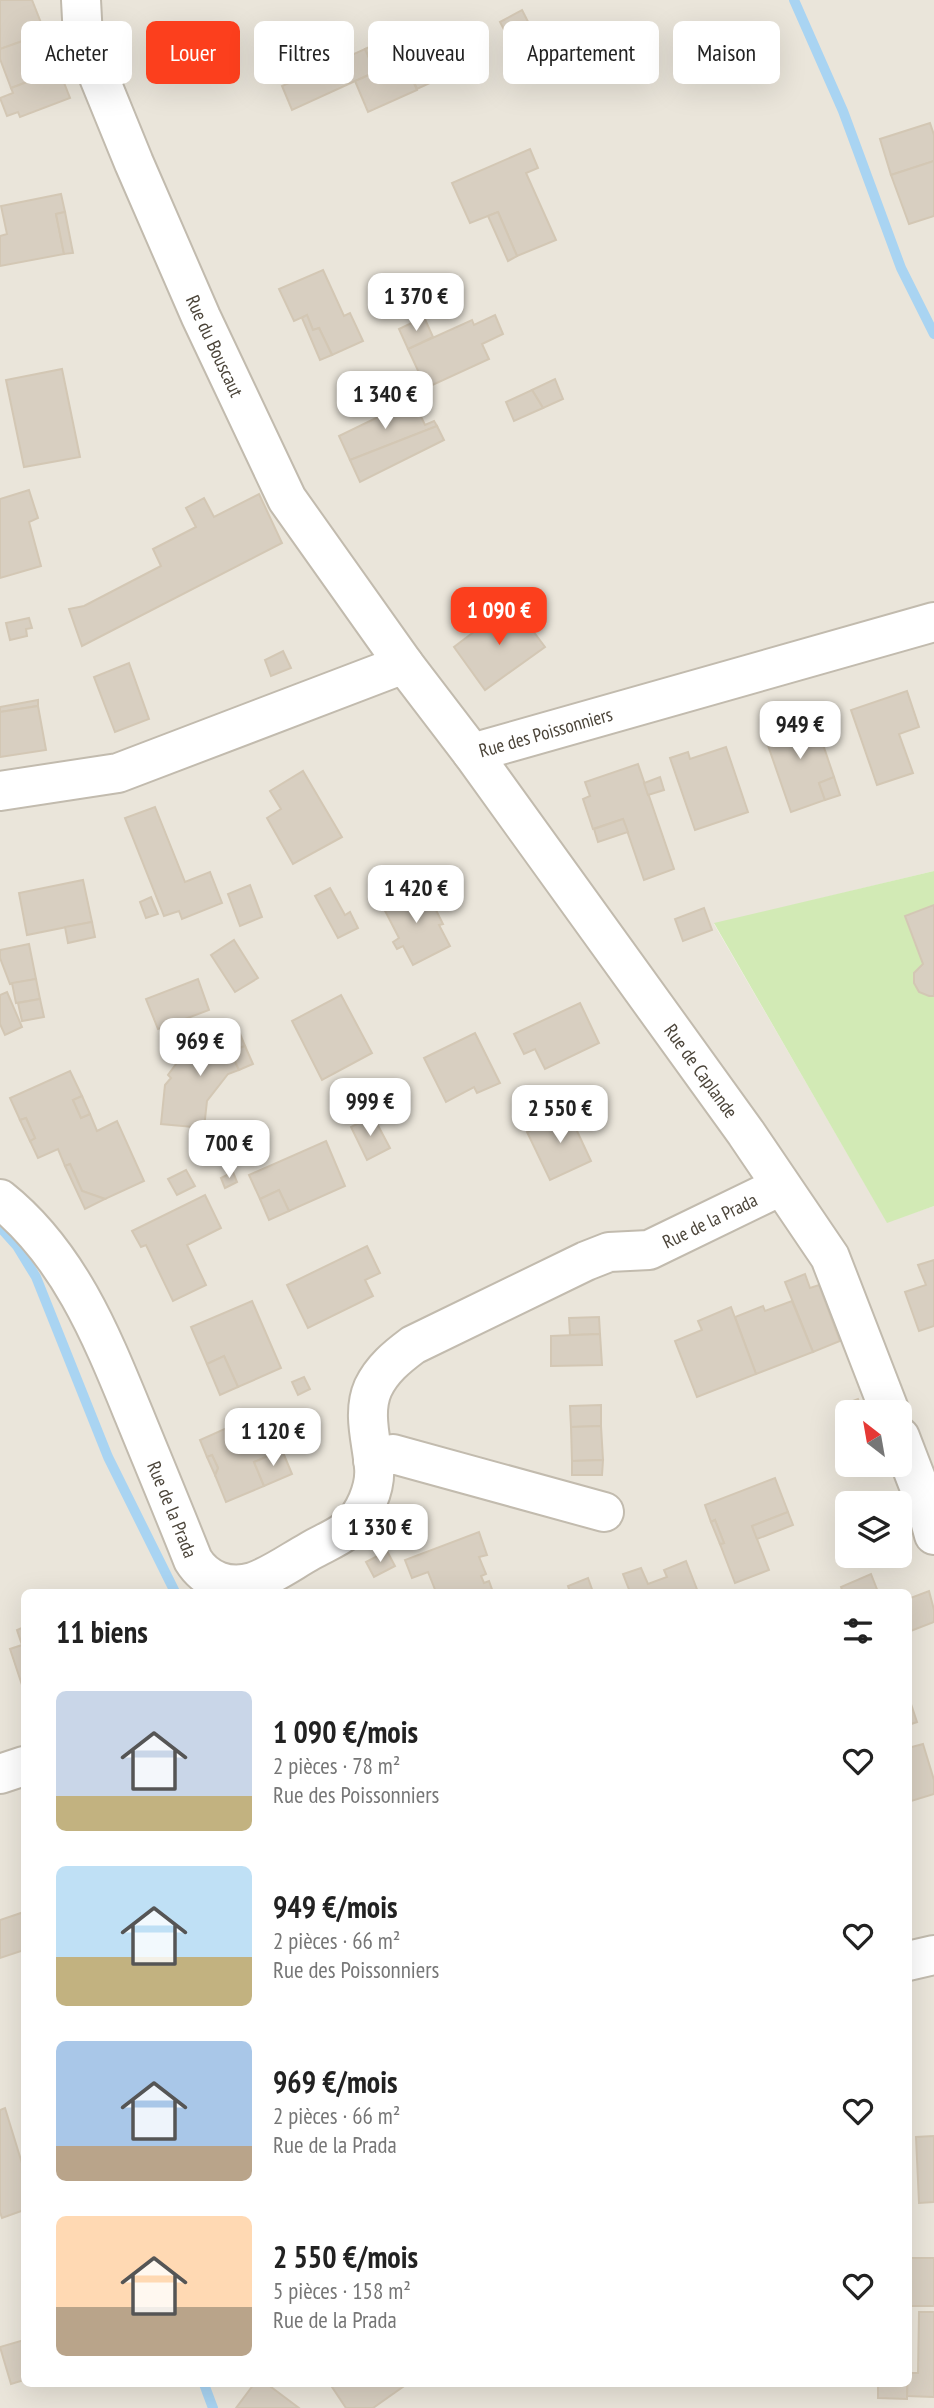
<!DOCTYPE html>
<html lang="fr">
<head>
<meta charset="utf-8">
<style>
  body { margin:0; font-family:"PT Sans Narrow",sans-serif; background:#f2f2f2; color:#222; height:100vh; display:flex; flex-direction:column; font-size:26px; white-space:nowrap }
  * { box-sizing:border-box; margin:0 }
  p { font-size:23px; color:#767676 }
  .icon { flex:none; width:38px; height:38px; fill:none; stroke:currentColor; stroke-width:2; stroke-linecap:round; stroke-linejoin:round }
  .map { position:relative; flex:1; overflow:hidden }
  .sheet { position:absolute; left:21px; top:1589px; width:891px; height:798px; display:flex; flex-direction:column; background:#fff; border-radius:10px; box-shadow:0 7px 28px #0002 }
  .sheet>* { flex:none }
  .guide { position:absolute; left:21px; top:21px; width:892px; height:63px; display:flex; gap:14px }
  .needle { width:46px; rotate:329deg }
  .buttons { position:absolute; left:835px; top:1400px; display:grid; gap:14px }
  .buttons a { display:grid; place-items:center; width:77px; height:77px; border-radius:10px; background:#fff; box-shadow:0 7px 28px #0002; font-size:35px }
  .price { position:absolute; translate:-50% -60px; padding:0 16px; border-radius:14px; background:#fff; color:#222; font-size:23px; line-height:46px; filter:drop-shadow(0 2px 4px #0008) }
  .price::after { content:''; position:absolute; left:50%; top:42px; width:21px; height:16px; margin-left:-10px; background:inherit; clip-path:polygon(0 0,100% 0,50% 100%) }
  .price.current { background:#fc3f1d; color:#fff }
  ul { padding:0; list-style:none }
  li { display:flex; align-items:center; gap:21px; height:175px; padding:0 35px }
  li span { display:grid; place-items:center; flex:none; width:196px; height:140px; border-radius:10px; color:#555 }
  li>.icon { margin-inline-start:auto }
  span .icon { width:84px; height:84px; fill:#fffc; stroke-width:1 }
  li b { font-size:30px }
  h2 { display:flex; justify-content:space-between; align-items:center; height:84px; padding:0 35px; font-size:30px }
  .chip { padding:0 24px; border-radius:10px; background:#fff; box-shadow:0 7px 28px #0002; font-size:24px; line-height:63px }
  .chip.current { background:#fc3f1d; color:#fff }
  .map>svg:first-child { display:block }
</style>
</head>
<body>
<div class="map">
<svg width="934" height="2408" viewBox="0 0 934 2408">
  <rect width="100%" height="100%" fill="#f6f3ec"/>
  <path fill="#eae5da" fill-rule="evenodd" d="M0 0H934V871L714 924 887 1222 934 1206V2408H0ZM847 1412H900V1465H847ZM847 1503H900V1556H847ZM24 1592H908V2384H24Z"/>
  <polygon fill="#d2eab5" points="934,871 934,1206 887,1223 714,923"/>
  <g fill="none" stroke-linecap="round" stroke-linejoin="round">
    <g stroke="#a9d4f2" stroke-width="10">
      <polyline points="794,0 843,111 901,268 934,334"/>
      <polyline points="0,1227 17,1246 36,1277 108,1457 175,1592"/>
      <polyline points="204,2384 213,2408"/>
    </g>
  </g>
  <g fill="#d8cfc1" stroke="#d3c7b4" stroke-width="2">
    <polygon points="0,0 32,0 45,33 0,49"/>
    <polygon points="522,10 542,49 520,60 500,22"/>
    <polygon points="45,33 59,70 11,88 0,59 0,49"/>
    <polygon points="395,35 405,59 375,72 365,49"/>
    <polygon points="430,47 443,77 417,89 404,60"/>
    <polygon points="365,49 375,72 292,110 282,86"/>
    <polygon points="404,60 417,90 368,112 355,81"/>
    <polygon points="59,70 70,98 20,117 18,112 7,116 0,98 13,93 11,88"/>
    <polygon points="930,123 934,135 934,161 891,175 880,139"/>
    <polygon points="530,149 538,168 526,173 556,240 517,256 498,212 470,223 452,183"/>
    <polygon points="934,161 934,216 909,224 891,175"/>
    <polygon points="61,194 65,212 56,214 64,254 0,266 0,236 7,234 1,206"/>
    <polygon points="65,212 73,253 64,254 56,214"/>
    <polygon points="498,212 517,256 508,261 488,216"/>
    <polygon points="323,270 344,316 350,313 363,341 332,355 319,328 313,330 307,315 294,321 279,289"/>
    <polygon points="307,315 313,330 319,328 332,355 320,360 302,318"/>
    <polygon points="495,315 503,334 482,344 489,359 426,388 408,349 472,320 474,325"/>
    <polygon points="424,317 433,337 408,349 399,329"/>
    <polygon points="62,369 80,457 24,467 6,380"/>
    <polygon points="555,379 563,399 543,408 532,390"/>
    <polygon points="532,390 543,408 514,421 506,402"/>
    <polygon points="413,400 425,425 434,421 437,426 350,460 339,436"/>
    <polygon points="437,426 444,440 360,482 350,460"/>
    <polygon points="29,490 38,518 29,522 41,566 0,578 0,499"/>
    <polygon points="259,494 282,543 82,646 69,609 84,606 161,566 153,549 196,527 186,508 204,498 214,517"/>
    <polygon points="512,603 545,647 485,690 454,647"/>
    <polygon points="29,618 32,628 26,629 27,636 10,640 6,623"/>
    <polygon points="283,651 291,668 271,676 265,660"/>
    <polygon points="129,663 149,719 115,732 94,677"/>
    <polygon points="907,691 919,727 899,734 913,773 877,785 851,710"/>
    <polygon points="38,700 38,706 0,712 0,707"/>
    <polygon points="38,706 46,750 0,757 0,712"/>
    <polygon points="813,715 834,777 819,783 825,800 791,812 763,731"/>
    <polygon points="726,747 748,812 695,830 670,758 688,752 690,759"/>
    <polygon points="638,764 674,869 644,880 623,819 593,829 583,799 590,796 585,782"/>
    <polygon points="303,771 342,837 293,864 267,818 281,809 270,791"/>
    <polygon points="660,777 664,790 648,795 644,783"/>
    <polygon points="834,777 840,795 825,800 819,783"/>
    <polygon points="155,807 185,882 210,872 222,903 182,919 179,911 164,916 125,818"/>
    <polygon points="623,819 628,832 598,842 594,829"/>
    <polygon points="83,880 92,922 27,935 19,893"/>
    <polygon points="418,884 428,904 432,902 443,924 439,925 450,946 413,965 403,946 397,949 393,942 399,938 381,903"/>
    <polygon points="250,885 262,917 240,926 228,894"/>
    <polygon points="330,888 345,915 350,912 358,928 338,938 315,896"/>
    <polygon points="151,897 158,914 146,918 140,902"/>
    <polygon points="934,905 934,996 929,996 919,992 914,983 914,973 923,964 905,916"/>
    <polygon points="704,908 712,930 683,941 675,919"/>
    <polygon points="92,922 95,937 68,943 65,927"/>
    <polygon points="234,940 258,978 235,992 211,955"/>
    <polygon points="29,944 36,979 10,984 0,958 0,950"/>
    <polygon points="36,979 40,999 16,1003 12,983"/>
    <polygon points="198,979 209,1010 158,1029 146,999"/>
    <polygon points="7,992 22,1027 5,1035 0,1024 0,995"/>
    <polygon points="341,995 372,1053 322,1080 292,1021"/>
    <polygon points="40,999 44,1017 22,1021 18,1003"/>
    <polygon points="580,1003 599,1043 545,1069 535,1049 524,1054 514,1034"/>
    <polygon points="236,1024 245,1046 234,1050 232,1055 239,1070 228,1074 207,1101 204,1128 161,1124 165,1085 171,1078 168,1075 185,1052 188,1055 200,1039"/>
    <polygon points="475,1033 500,1083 477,1093 474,1087 446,1102 424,1058"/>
    <polygon points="245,1046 253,1064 239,1070 232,1055 234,1050"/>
    <polygon points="70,1071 82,1096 73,1100 81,1118 90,1114 97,1131 117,1121 144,1181 105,1199 82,1191 70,1164 65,1166 58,1149 38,1158 30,1141 35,1138 26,1118 20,1120 10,1098"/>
    <polygon points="82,1096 90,1114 81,1118 73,1100"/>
    <polygon points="575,1109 583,1127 577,1131 591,1161 550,1180 527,1132"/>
    <polygon points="373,1116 390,1148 367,1160 351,1127"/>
    <polygon points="26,1118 35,1138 30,1141 20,1120"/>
    <polygon points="326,1141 345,1186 289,1211 279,1190 260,1199 249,1175"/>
    <polygon points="70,1164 82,1191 105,1199 85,1209 65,1166"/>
    <polygon points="186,1170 195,1186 177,1195 168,1179"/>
    <polygon points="233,1172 237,1182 225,1188 221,1178"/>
    <polygon points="279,1190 289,1211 269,1220 260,1199"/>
    <polygon points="205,1195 221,1228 187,1245 206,1285 173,1301 146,1245 141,1247 132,1231"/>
    <polygon points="367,1246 380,1273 365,1280 373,1296 308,1328 287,1285"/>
    <polygon points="934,1260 934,1326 919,1331 905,1292 926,1285 918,1265"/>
    <polygon points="805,1274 810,1288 819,1285 840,1341 813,1352 785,1282"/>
    <polygon points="252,1301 281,1368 238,1387 224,1356 207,1364 191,1327"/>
    <polygon points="792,1301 813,1352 756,1374 735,1317 763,1306 765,1311"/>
    <polygon points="731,1307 756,1374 697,1397 675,1341 702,1330 698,1321"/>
    <polygon points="599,1317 600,1334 570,1335 569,1318"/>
    <polygon points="600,1334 602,1365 551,1366 551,1336"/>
    <polygon points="224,1356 238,1387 220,1395 207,1364"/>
    <polygon points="304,1377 310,1389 298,1395 292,1382"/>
    <polygon points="858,1399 863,1412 847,1412 847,1418 842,1405"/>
    <polygon points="601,1405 601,1426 571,1427 570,1406"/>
    <polygon points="265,1411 282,1450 254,1462 264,1486 226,1502 215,1475 218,1468 212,1455 207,1457 200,1440"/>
    <polygon points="601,1426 603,1460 572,1461 571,1427"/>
    <polygon points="282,1450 292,1474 264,1486 254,1462"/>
    <polygon points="212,1455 218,1468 215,1475 207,1457"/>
    <polygon points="603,1460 602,1475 572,1475 572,1461"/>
    <polygon points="775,1478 788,1512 752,1526 769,1570 735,1583 720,1544 724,1543 715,1520 711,1522 705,1505"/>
    <polygon points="887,1493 891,1503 873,1503 871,1499"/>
    <polygon points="788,1512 793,1525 757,1539 752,1526"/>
    <polygon points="715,1520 724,1543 720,1544 711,1522"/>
    <polygon points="479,1532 487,1555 479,1557 486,1574 481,1576 484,1583 489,1581 493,1592 436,1592 428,1572 412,1578 405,1560"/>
    <polygon points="387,1551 395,1566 374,1577 366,1562"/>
    <polygon points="686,1561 698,1592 630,1592 623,1574 641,1568 648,1584 667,1577 664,1570"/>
    <polygon points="871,1574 878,1592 843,1592 841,1587"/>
    <polygon points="588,1578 593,1592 570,1592 568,1586"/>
    <polygon points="929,1591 934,1610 934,1622 908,1632 908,1599"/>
    <polygon points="24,1627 24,1691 10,1649 22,1645 17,1630"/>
    <polygon points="908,1695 917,1722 908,1725"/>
    <polygon points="923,1744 934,1780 934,1794 908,1802 908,1748"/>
    <polygon points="24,1912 24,1950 0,1958 0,1920"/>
    <polygon points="5,2108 24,2170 24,2210 2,2218 0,2212 0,2110"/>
    <polygon points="934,2136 934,2202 919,2203 916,2137"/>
    <rect x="908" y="2258" width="26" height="48"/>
    <polygon points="919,2312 934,2312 934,2397 907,2396 908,2373 918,2373"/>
    <polygon points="24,2340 24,2380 11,2384 0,2347"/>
    <polygon points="254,2384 267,2384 299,2408 236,2408"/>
    <polygon points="330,2384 407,2384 373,2408 346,2408"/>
    <polygon points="878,2384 907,2384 907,2399 878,2398"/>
  </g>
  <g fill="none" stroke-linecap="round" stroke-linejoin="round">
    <defs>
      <g id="street">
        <path id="s1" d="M81 0 83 38 134 163 201 317 287 499 404 664"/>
        <path id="s2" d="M472 753 746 1133 830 1257 890 1412"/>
        <path id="s3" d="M0 791 118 773 404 664 472 753 934 622"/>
        <path id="s4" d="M0 1199C69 1254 102 1337 134 1415 154 1464 174 1512 193 1560 206 1581 229 1589 253 1582 273 1575 292 1561 310 1551 322 1544 337 1538 347 1530 364 1516 376 1488 374 1467 372 1442 362 1413 373 1388 382 1369 397 1357 413 1345L586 1261 609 1252 649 1250 781 1186"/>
        <polyline points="900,1437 925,1502 934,1535"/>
        <polyline points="373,1460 393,1454 604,1512"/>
        <polyline points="0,1774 24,1766"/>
        <polyline points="908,1961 934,1955"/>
      </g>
    </defs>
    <use href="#street" stroke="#c2bbae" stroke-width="42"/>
    <use href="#street" stroke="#fff" stroke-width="38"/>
  </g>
  <g text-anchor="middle" stroke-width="7" stroke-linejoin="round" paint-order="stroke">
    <g font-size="19" fill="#4b4439" stroke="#fff">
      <text dy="7" stroke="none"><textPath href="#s1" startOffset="373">Rue du Bouscaut</textPath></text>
      <text dy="7" stroke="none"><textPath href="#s3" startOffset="614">Rue des Poissonniers</textPath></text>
      <text dy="7" stroke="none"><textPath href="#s2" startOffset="392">Rue de Caplande</textPath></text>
      <text dy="7" stroke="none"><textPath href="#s4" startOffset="1125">Rue de la Prada</textPath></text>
      <text dy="7" stroke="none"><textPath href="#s4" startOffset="359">Rue de la Prada</textPath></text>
    </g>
  </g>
</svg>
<div class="buttons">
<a><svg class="needle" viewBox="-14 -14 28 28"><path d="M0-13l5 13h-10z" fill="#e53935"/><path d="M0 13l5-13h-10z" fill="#767676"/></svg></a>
<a><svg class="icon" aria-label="layers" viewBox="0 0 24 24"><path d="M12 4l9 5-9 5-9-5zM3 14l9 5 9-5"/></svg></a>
</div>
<b class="price" style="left:416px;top:333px">1 370 €</b>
<b class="price" style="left:385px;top:431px">1 340 €</b>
<b class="price current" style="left:499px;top:647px">1 090 €</b>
<b class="price" style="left:800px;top:761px">949 €</b>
<b class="price" style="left:416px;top:925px">1 420 €</b>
<b class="price" style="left:200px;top:1078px">969 €</b>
<b class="price" style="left:370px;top:1138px">999 €</b>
<b class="price" style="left:560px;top:1145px">2 550 €</b>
<b class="price" style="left:229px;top:1180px">700 €</b>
<b class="price" style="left:273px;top:1468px">1 120 €</b>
<b class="price" style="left:380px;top:1564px">1 330 €</b>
<div class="guide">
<a class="chip">Acheter</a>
<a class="chip current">Louer</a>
<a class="chip">Filtres</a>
<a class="chip">Nouveau</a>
<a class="chip">Appartement</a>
<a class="chip">Maison</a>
</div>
<section class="sheet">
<h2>11 biens<svg class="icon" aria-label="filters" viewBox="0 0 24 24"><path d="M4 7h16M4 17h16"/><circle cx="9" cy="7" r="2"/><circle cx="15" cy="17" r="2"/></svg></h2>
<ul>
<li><span style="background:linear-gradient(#c9d6e8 75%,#c2b280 0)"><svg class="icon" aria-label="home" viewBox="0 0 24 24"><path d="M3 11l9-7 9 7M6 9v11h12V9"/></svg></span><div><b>1 090 €/mois</b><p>2 pièces · 78 m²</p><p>Rue des Poissonniers</p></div><svg class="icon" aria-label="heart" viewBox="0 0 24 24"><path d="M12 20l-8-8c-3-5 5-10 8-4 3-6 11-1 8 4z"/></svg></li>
<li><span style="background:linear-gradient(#bfe0f5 65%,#c2b280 0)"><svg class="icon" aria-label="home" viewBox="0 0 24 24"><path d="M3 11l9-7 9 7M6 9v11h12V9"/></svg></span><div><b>949 €/mois</b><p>2 pièces · 66 m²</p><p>Rue des Poissonniers</p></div><svg class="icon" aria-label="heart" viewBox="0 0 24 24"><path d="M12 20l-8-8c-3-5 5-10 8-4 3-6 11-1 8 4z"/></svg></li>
<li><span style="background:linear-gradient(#a9c7e8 75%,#b9a48a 0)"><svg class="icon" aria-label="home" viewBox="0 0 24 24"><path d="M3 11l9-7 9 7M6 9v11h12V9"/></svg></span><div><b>969 €/mois</b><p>2 pièces · 66 m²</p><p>Rue de la Prada</p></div><svg class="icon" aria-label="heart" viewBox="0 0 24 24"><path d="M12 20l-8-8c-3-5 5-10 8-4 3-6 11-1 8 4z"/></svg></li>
<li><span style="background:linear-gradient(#ffd9b3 65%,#b9a48a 0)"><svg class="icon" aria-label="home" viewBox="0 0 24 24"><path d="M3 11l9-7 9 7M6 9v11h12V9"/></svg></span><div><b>2 550 €/mois</b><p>5 pièces · 158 m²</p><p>Rue de la Prada</p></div><svg class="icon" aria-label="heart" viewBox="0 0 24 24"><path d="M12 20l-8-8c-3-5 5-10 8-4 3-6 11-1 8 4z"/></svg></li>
</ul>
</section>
</div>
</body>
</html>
